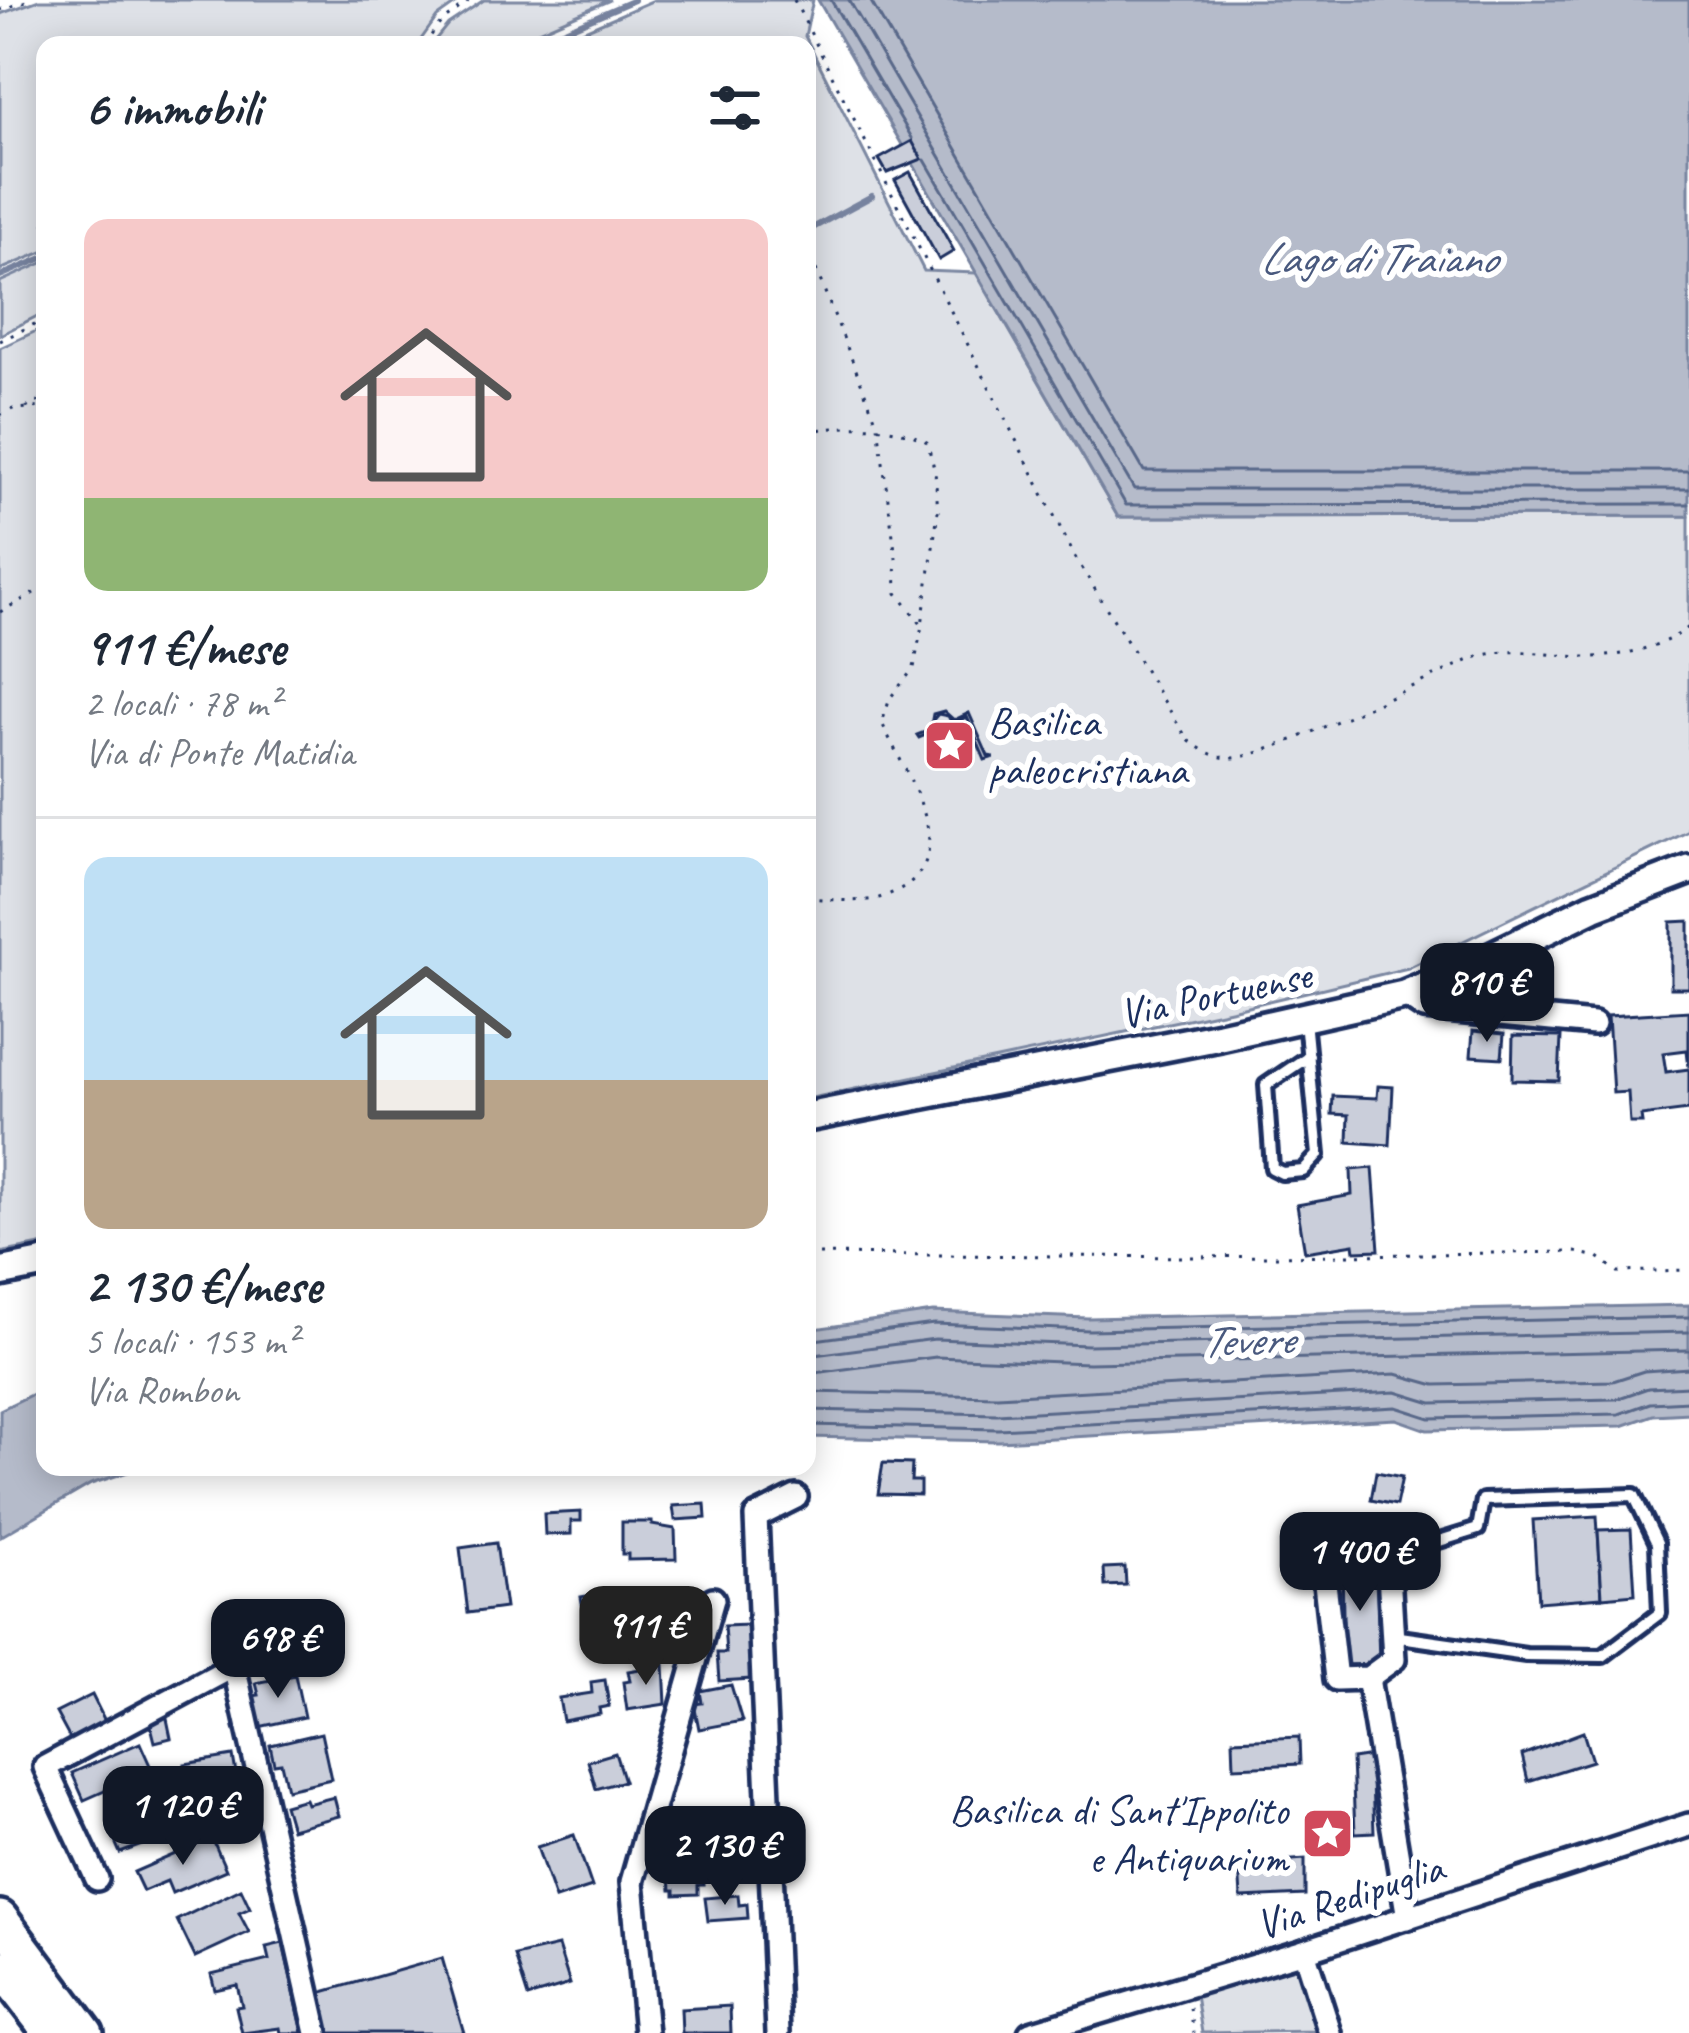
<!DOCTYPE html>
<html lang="it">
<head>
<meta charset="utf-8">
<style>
  body { margin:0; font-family:Caveat,sans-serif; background:#f6f6f7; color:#1f2937; height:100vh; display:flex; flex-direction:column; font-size:45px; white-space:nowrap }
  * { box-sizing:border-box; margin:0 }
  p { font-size:39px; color:#747a83 }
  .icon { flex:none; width:66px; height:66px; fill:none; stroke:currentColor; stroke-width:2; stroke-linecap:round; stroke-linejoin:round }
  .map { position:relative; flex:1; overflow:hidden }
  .drawer { position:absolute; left:36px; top:36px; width:780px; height:1440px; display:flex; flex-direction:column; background:#fff; border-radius:24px; box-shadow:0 6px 30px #0003 }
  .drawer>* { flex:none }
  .price { position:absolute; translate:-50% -102px; padding:0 27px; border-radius:24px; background:#111827; color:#fff; font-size:39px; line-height:78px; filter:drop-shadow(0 3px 6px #0008) }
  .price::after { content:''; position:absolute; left:50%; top:72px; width:36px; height:27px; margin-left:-18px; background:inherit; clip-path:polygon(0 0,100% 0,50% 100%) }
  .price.current { background:#222; color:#fff }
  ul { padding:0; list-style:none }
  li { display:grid; align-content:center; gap:24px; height:636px; padding:0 48px }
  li+li { border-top:3px solid #e0e1e3 }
  li span { display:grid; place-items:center; height:372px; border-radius:24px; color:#555 }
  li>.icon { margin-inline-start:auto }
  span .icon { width:216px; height:216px; fill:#fffc; stroke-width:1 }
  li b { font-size:51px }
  h2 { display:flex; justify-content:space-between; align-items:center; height:144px; padding:0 48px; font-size:51px }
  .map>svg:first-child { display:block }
</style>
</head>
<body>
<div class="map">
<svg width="1689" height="2033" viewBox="0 0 1689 2033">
  <rect width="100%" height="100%" fill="#fff"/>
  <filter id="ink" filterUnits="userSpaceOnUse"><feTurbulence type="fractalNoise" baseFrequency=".00833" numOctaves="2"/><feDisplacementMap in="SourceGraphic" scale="24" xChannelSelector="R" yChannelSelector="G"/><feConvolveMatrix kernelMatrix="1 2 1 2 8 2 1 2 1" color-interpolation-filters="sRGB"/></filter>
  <g filter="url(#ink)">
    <g fill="#dee1e7" stroke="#7c88a2" stroke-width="3">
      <polygon points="39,0 461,0 437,17 417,45 45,45 45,251 0,270 0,14"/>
      <polygon points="484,0 610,0 506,45 431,45 448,24"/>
      <polygon points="654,0 813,0 805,36 924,271 976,273 1118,517 1689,516 1689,831 1408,968 1235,1009 807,1099 807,45 550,45"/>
      <polygon points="45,262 45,312 0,335 0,282"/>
      <polygon points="45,327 45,1244 0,1253 0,348"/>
      <polygon points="1302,1962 1322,2031 1202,2033 1196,1995"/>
    </g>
    <g fill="#b5bbca" stroke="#77839f" stroke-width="3">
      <polygon points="818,0 1689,0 1689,516 1118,517"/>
      <polygon points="1689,1305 1689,1413 1653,1415 1622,1426 1427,1430 1396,1419 998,1441 807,1437 807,1330 933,1312 1088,1318"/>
      <polygon points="45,1388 45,1467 143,1467 91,1484 0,1537 0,1410"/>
    </g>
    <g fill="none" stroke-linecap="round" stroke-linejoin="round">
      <g stroke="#596789" stroke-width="3">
        <polyline points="831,0 912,138"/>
        <polyline points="849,0 1134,489 1689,489"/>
        <polyline points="870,0 1144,471 1689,471"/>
        <polyline points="925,160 1126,505 1689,504"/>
        <polyline points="807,1341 934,1324 1089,1330 1689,1317"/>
        <polyline points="807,1356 935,1339 1089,1345 1689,1332"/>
        <polyline points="807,1374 936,1357 1089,1363 1689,1350"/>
        <polyline points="807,1392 997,1396 1396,1374 1435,1385 1613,1381 1644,1371 1689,1368"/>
        <polyline points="807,1410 997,1414 1396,1392 1432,1403 1616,1399 1648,1388 1689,1386"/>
        <polyline points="807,1425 998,1429 1396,1407 1430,1418 1619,1414 1650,1403 1689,1401"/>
      </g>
      <g stroke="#77839f" stroke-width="6">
        <polyline points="530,45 634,0"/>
        <polyline points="807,231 872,196"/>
        <polyline points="0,276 45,257"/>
      </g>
    </g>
    <g fill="#caceda" stroke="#1b2f5e" stroke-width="3">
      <polygon points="912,141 922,159 887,173 879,159"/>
      <polygon points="910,172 954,251 939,260 895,180"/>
      <polygon points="944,711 954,720 969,713 988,756 994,757 985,760 967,717 952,723 948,716 938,714 932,721 933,732 919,738 917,735 930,730 933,714"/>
      <polygon points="1689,921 1689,988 1671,988 1671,922"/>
      <polygon points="1689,1011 1689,1067 1687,1050 1663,1053 1666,1072 1689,1069 1689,1110 1641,1116 1642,1123 1630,1123 1628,1092 1613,1093 1608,1016"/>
      <polygon points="1473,1031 1504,1034 1502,1058 1471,1056"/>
      <polygon points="1513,1036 1561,1037 1559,1081 1512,1080"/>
      <polygon points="1378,1086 1393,1087 1390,1145 1348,1142 1349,1115 1332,1114 1333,1096 1377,1098"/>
      <polygon points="1373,1168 1379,1250 1355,1251 1354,1244 1305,1252 1297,1205 1352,1195 1351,1170"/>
      <polygon points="883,1463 912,1464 911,1481 920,1481 920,1495 878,1494"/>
      <polygon points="1376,1472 1402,1477 1396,1505 1371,1500"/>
      <polygon points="705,1504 706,1518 675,1520 673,1506"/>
      <polygon points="581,1512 581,1521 571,1521 571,1534 545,1535 544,1514"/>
      <polygon points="1597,1516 1602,1597 1538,1602 1533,1520"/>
      <polygon points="622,1522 652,1522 652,1525 675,1529 676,1559 628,1560 628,1554 622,1554"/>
      <polygon points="1631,1529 1635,1594 1602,1597 1598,1530"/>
      <polygon points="496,1543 505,1608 468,1613 460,1548"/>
      <polygon points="1376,1562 1379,1664 1344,1665 1342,1563"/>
      <polygon points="1125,1567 1126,1585 1105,1586 1104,1568"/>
      <polygon points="603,1593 606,1610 584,1614 581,1597"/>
      <polygon points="749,1625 752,1679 719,1681 717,1653 726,1653 724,1626"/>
      <polygon points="664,1665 666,1704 627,1710 623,1682 630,1681 628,1671"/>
      <polygon points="295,1675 304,1717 259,1727 252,1696 259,1695 256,1683"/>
      <polygon points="605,1680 609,1706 599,1708 600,1714 563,1721 559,1698 592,1693 591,1682"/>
      <polygon points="731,1685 742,1721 699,1729 694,1704 702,1703 700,1691"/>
      <polygon points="92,1695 105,1721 70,1739 56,1713"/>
      <polygon points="166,1714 171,1738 155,1742 149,1718"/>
      <polygon points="1583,1732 1592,1761 1528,1781 1522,1755"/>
      <polygon points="321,1733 331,1779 287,1789 281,1763 274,1764 270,1745"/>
      <polygon points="1299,1737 1300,1764 1234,1767 1233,1740"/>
      <polygon points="140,1743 152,1770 84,1800 72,1773"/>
      <polygon points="615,1753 624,1781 596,1789 588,1761"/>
      <polygon points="233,1756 241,1802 193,1810 185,1764"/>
      <polygon points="1371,1756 1374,1832 1355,1833 1352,1759"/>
      <polygon points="334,1797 339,1816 291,1829 284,1805 305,1799 307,1804"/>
      <polygon points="154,1808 167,1836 120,1853 109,1828"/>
      <polygon points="723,1828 724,1854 709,1855 710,1871 703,1872 704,1885 698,1885 698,1894 675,1895 675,1890 671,1890 667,1832"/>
      <polygon points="574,1835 592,1887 555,1899 537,1847"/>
      <polygon points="212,1838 226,1870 172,1893 167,1881 143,1891 134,1872"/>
      <polygon points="1305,1859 1305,1895 1241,1898 1239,1864"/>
      <polygon points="241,1889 250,1908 239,1913 249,1932 195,1957 177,1920"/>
      <polygon points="738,1895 739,1905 747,1904 748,1918 708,1921 705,1898"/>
      <polygon points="283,1943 303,2033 281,2033 280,2028 242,2033 236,2007 242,2006 237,1985 215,1990 211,1974 269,1960 266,1947"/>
      <polygon points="558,1946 570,1984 528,1997 515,1956"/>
      <polygon points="442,1958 464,2033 320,2033 309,1996"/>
      <polygon points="730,2006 731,2033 682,2033 681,2009"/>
    </g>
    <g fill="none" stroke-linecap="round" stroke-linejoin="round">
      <defs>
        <g id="service">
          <polyline points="1305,1020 1318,1155 1303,1171 1282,1173 1272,1168 1266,1085 1309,1056"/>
          <polyline points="1393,1636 1526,1655 1603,1656 1660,1613 1657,1543 1634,1495 1483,1500 1478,1529 1436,1542"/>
        </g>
        <g id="minor">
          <polyline points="1404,995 1424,1008 1594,1024"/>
          <polyline points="1368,1678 1336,1679 1325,1583 1328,1563 1340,1551 1370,1546 1388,1555 1394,1659 1368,1678 1408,1918"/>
          <polyline points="97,1879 45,1767 234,1666 317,2033"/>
          <polyline points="1304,1951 1330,2033"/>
          <polyline points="646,2033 632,1882 713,1599"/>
          <polyline points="778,2033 756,1517 796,1497"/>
          <polyline points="1030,2033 1304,1951 1689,1825"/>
        </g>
        <g id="tertiary">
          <polyline points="807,1117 1220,1036 1404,995 1462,971 1593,907 1689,870"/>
          <polyline points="0,1272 45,1263"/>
        </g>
        <g id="primary">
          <polyline points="0,1918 86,2033"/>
          <polyline points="0,1967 51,2033"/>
        </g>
      </defs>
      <use href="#service" stroke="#1b2f5e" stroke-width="20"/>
      <use href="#minor" stroke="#1b2f5e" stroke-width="30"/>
      <use href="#tertiary" stroke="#1b2f5e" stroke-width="36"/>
      <use href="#primary" stroke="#1b2f5e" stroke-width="42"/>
      <g stroke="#1b2f5e" stroke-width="3" stroke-dasharray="3 9" stroke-linecap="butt">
        <path d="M794 0 1075 557 1188 740C1201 750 1213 757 1229 758 1264 761 1425 679 1467 661 1510 642 1549 658 1594 657 1624 656 1665 646 1689 627"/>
        <polyline points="0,10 29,0"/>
        <polyline points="424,45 441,22 470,0"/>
        <polyline points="807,247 878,425 896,558 897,593 921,624"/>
        <polyline points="0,341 45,319"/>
        <polyline points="26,408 45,398"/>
        <polyline points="0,415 13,409 45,407"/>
        <path d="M807 431C849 426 888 421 927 442L935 471 938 512 922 625 914 668 890 698 882 723C908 781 973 866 882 897 862 904 829 899 807 898"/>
        <polyline points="0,612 45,587"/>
        <polyline points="807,1254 1195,1257 1575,1252 1598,1257 1618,1272 1689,1270"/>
        <polyline points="1190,2008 1194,2033"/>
      </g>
      <use href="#service" stroke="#fff" stroke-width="10"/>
      <use href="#minor" stroke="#fff" stroke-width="21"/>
      <use href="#tertiary" stroke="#fff" stroke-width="27"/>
      <use href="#primary" stroke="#fff" stroke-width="33"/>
    </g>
  </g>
  <defs>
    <symbol id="sight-square" viewBox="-11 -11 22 22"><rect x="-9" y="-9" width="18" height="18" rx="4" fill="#d1495b" stroke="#fff"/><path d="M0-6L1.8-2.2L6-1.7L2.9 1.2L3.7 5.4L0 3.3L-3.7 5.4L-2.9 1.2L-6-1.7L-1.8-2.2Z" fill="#fff"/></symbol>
  </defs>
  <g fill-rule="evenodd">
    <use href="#sight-square" x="920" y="716" width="59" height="59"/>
    <use href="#sight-square" x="1298" y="1804" width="59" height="59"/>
  </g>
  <g text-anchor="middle" stroke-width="12" stroke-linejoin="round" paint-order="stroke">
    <g font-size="42" fill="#1b2f5e" stroke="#fff" text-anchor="start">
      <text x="988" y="736">Basilica<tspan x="988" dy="48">paleocristiana</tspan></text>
      <text x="1288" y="1824" text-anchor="end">Basilica di Sant'Ippolito<tspan x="1288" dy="48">e Antiquarium</tspan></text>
    </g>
    <g font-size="42" fill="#1b2f5e" stroke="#fff">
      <text transform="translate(1215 993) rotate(-12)" y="15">Via Portuense</text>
      <text transform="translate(1349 1895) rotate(-18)" y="15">Via Redipuglia</text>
    </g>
    <g font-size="45" font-style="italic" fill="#49597e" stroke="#fff">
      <text x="1378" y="273">Lago di Traiano</text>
      <text transform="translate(1247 1339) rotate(-2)" y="16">Tevere</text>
    </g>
  </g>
</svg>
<b class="price" style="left:1487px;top:1045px">810 €</b>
<b class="price" style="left:1360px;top:1614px">1 400 €</b>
<b class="price current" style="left:646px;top:1688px">911 €</b>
<b class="price" style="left:278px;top:1701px">698 €</b>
<b class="price" style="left:183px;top:1868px">1 120 €</b>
<b class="price" style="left:725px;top:1908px">2 130 €</b>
<section class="drawer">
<h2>6 immobili<svg class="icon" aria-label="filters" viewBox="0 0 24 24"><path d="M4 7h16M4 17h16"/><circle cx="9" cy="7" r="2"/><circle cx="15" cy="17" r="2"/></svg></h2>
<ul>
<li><span style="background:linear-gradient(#f6c9c9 75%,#8fb573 0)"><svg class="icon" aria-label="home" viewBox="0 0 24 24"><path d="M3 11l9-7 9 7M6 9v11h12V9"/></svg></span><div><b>911 €/mese</b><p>2 locali · 78 m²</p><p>Via di Ponte Matidia</p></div></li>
<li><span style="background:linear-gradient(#bfe0f5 60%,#b9a48a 0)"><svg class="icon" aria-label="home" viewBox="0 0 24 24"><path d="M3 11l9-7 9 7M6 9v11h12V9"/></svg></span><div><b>2 130 €/mese</b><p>5 locali · 153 m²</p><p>Via Rombon</p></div></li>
</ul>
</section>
</div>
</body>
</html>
